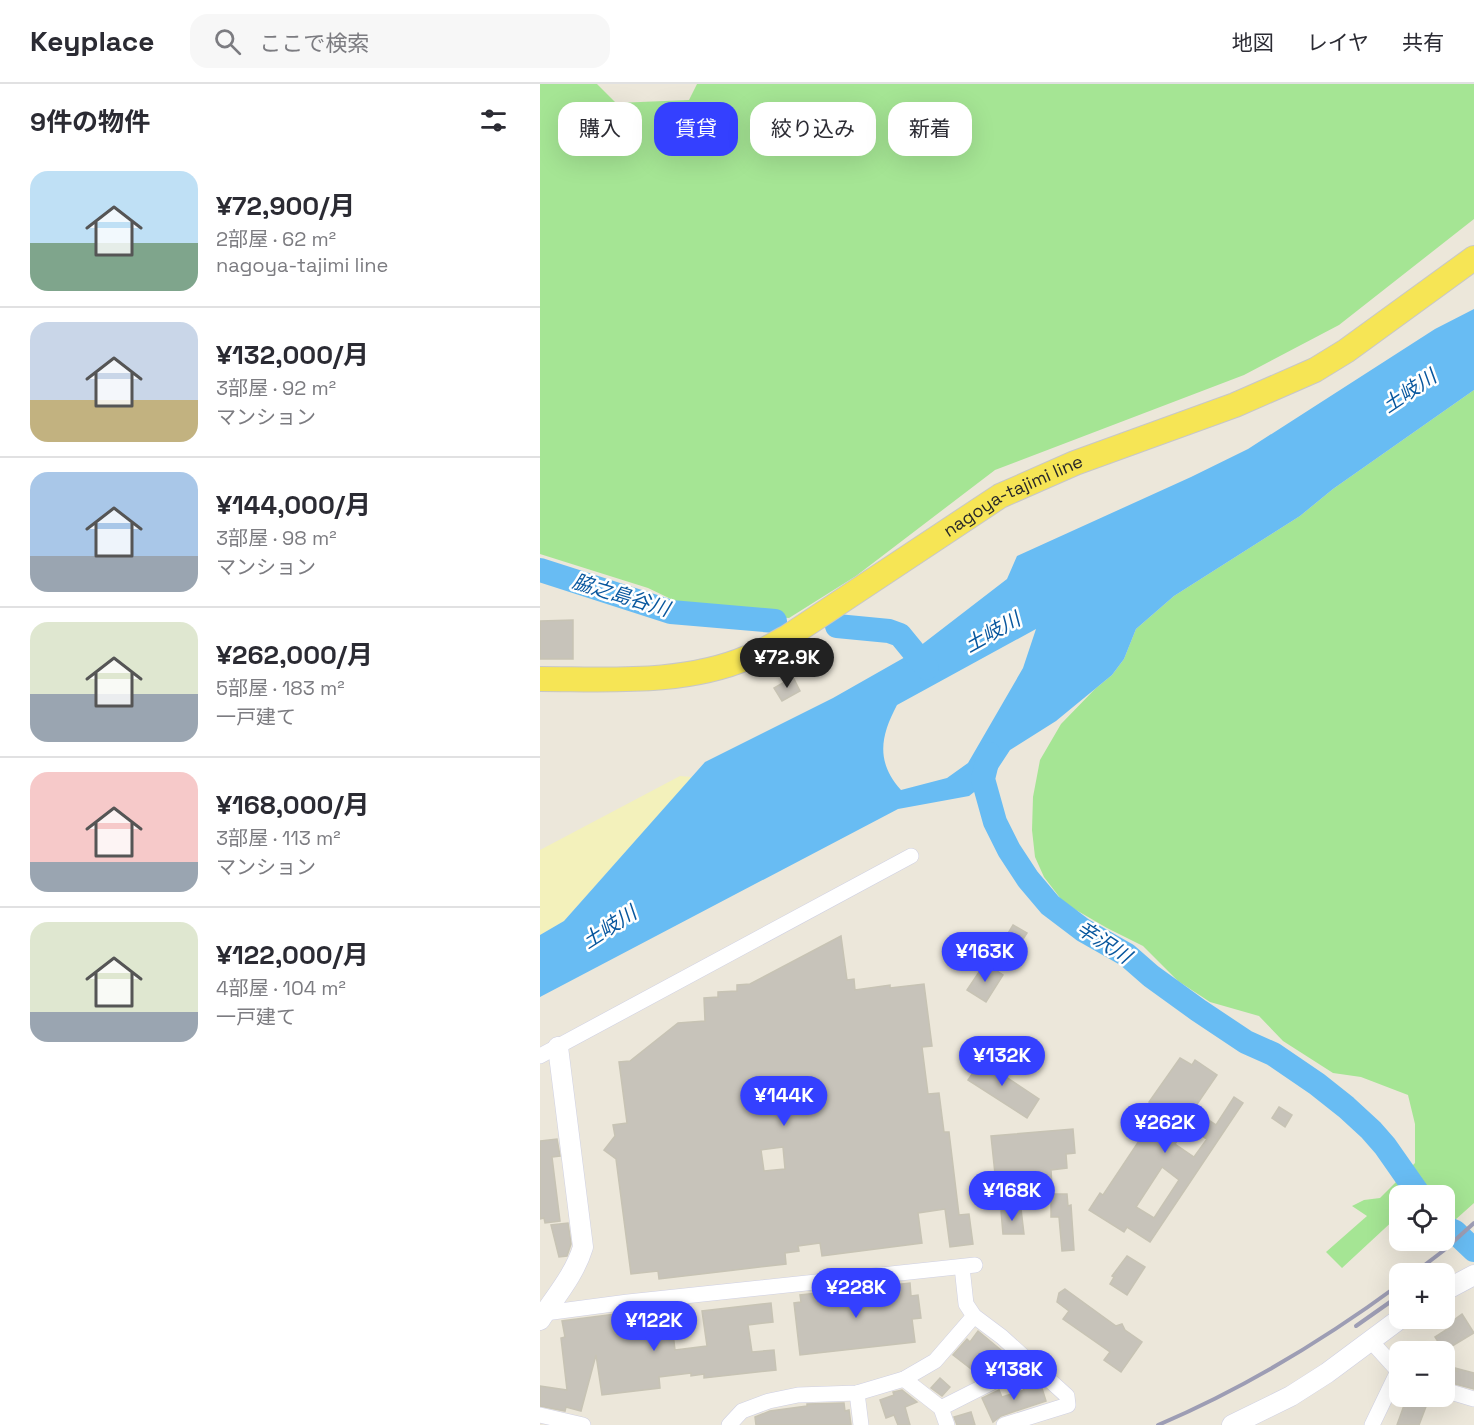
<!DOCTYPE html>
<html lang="ja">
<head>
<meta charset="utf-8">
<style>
  body { margin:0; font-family:"Space Grotesk","Noto Sans JP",sans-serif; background:#f7f7f7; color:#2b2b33; height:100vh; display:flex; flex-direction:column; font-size:22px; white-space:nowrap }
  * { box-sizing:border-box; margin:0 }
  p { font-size:20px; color:#7c7c81 }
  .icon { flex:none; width:33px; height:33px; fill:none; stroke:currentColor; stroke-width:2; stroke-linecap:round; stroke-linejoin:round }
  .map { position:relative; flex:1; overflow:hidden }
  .details { display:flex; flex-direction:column; background:#fff; width:540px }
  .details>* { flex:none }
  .hud { position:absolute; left:18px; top:18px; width:570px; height:54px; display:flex; gap:12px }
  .controls { position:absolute; left:849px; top:1101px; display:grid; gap:12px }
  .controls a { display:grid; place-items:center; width:66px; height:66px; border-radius:12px; background:#fff; box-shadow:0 6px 24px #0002; font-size:30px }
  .price { position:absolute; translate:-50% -51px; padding:0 14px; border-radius:21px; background:#3440ff; color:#fff; font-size:20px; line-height:39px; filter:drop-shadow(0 2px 3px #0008) }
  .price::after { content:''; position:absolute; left:50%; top:36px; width:18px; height:14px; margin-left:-9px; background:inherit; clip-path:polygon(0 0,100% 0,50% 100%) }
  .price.current { background:#222; color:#fff }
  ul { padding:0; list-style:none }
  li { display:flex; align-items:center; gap:18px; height:150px; padding:0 30px }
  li+li { border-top:2px solid #e1e1e2 }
  li span { display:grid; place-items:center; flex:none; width:168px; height:120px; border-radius:18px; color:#555 }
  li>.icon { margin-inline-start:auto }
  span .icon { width:72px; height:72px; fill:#fffc; stroke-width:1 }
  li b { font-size:26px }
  h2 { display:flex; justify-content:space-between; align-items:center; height:72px; padding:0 30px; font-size:26px }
  .tag { padding:0 21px; border-radius:18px; background:#fff; box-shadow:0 6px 24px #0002; font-size:21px; line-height:54px }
  .tag.current { background:#3440ff; color:#fff }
  header { display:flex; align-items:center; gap:36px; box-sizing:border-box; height:84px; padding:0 30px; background:#fff; border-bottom:2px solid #e1e1e2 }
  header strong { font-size:28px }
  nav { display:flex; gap:33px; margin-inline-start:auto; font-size:21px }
  .search { width:420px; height:54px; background:#f7f7f7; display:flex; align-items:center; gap:15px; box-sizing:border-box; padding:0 21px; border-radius:18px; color:#7c7c81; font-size:22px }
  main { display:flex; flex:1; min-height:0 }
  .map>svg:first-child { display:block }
</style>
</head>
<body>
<header>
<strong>Keyplace</strong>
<div class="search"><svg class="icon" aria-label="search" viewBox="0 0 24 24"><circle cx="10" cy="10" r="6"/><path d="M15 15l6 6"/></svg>ここで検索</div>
<nav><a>地図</a><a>レイヤ</a><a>共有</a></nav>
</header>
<main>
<section class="details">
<h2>9件の物件<svg class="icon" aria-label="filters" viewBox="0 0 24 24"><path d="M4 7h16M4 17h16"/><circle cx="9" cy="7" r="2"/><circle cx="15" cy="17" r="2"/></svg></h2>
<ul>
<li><span style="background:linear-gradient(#bfe0f5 60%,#7fa58c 0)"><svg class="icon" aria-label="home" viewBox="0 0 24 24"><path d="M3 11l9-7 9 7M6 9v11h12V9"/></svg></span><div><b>¥72,900/月</b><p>2部屋 · 62 m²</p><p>nagoya-tajimi line</p></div></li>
<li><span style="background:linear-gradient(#c9d6e8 65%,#c2b280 0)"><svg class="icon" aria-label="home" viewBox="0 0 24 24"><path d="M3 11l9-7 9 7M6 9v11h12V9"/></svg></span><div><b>¥132,000/月</b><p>3部屋 · 92 m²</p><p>マンション</p></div></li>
<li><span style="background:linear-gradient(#a9c7e8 70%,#9aa5b1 0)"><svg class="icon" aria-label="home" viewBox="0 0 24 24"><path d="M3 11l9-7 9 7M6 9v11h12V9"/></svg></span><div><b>¥144,000/月</b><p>3部屋 · 98 m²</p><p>マンション</p></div></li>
<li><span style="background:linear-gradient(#dfe7d0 60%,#9aa5b1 0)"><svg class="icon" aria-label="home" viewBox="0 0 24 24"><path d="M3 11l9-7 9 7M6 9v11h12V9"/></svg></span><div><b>¥262,000/月</b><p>5部屋 · 183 m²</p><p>一戸建て</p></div></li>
<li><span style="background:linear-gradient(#f6c9c9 75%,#9aa5b1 0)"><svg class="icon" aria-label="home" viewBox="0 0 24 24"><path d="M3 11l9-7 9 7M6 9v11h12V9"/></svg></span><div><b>¥168,000/月</b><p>3部屋 · 113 m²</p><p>マンション</p></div></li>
<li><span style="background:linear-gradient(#dfe7d0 75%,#9aa5b1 0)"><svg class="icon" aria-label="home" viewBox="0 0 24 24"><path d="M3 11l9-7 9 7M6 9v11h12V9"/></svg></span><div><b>¥122,000/月</b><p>4部屋 · 104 m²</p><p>一戸建て</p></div></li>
</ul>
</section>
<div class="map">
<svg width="934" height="1341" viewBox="0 0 934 1341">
  <rect width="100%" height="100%" fill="#ece7da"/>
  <g fill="#a5e594">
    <polygon points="0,0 57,0 76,19 149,16 157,0 934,0 934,135 799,241 704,291 455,386 316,492 249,534 158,528 108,504 0,470"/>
    <polygon points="934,306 934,1119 905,1145 904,1112 860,1112 859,1135 857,1133 802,1184 786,1168 827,1132 812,1122 824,1116 840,1114 875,1079 875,1040 868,1011 821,993 793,989 743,957 719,932 670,918 638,897 603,862 567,844 524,819 504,793 495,773 492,746 493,713 500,676 521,640 555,605 572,591 584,575 596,545 634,512 760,432 793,405"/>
  </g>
  <polygon fill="#f3f1bb" points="140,692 152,693 24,837 0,851 0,766"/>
  <path fill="#68bcf3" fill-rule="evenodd" d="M934 225V306L793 405 760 432 634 512 596 545 584 575 572 591 516 637 470 666 451 695 429 712 358 725 0 913V851L24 837 165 678 293 614 367 572 467 495 477 472 651 393 708 365 895 245ZM496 545 483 584 428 679 407 694 361 706C336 678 340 653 357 621Z"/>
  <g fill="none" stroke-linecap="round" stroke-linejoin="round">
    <polyline stroke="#68bcf3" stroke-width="4" points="922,1154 927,1152 934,1153"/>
    <g stroke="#68bcf3" stroke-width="24">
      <polyline points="0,486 131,528 235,537"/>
      <polyline points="297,542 349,547 360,551 387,584"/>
      <polyline points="449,670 443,695 455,738 469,766 488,795 510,821 543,846 587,871 611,892 658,926 706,958 733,970 777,1000 806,1023 831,1046 845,1062 880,1112"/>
      <polyline points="904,1143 915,1148 934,1166"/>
    </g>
  </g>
  <g fill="#c7c3ba" stroke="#c7c3b4" stroke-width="1.5" fill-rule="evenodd">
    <polygon points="33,536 33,575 0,575 0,537"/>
    <polygon points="253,593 260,607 242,617 234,604"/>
    <polygon points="473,841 487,849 480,860 467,851"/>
    <path d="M301 852 307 896 314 895 315 906 350 901V904L384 900 392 962 382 963 388 1010 399 1009 404 1048H409L419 1131 429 1130 433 1160 410 1163 405 1125 378 1129 382 1159 282 1172 280 1159 258 1162 259 1167 245 1169 246 1180 119 1195 118 1187 91 1190 76 1075 64 1066 75 1052 73 1041 87 1039 79 978 90 977 138 939 165 937 164 914 178 913V908L197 907V901L210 900ZM243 1063 245 1085 224 1087 221 1066Z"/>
    <polygon points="445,879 463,891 446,918 427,906"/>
    <polygon points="448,967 458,973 451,983 499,1015 487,1034 428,996"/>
    <path d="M640 974 652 981 655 976 677 991 653 1026 676 1041 694 1013 703 1019 610 1158 587 1143 584 1148 549 1126 560 1109 563 1111 599 1057 596 1055 613 1030 610 1028 615 1022 609 1018ZM647 1043 667 1055 654 1073 635 1060ZM622 1083 639 1096 614 1134 596 1123Z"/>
    <polygon points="739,1023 752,1031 745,1043 732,1034"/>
    <polygon points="533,1045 535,1069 526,1070 527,1084 511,1086 512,1102 477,1103 477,1088 455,1090 451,1052"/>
    <polygon points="17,1055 20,1072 12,1073 20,1137 5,1139 4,1134 0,1135 0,1057"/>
    <polygon points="511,1110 527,1110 528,1122 531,1121 534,1166 522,1167 519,1133 511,1133"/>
    <polygon points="481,1125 484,1150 463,1150 461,1127"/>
    <polygon points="28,1139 31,1160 27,1172 19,1173 11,1141"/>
    <polygon points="587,1172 605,1183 587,1211 570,1200 574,1193 572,1192"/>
    <polygon points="370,1199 371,1212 378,1211 381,1234 372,1235 375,1258 260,1271 254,1219 261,1218 260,1211"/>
    <polygon points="525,1205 576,1242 582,1240 585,1246 602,1258 581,1288 564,1276 570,1268 523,1235 529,1227 517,1218 519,1209"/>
    <polygon points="231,1219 233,1238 208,1241 212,1268 234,1266 236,1286 164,1294 164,1290 151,1292 151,1289 119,1293 120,1304 62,1311 56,1271 41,1327 26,1323 25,1327 0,1322 0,1302 27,1306 21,1254 25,1253 22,1237 130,1223 135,1266 167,1262 162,1227"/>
    <polygon points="922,1230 934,1249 904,1267 895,1253 909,1244 907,1241"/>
    <polygon points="438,1247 473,1276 438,1294 435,1288 413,1271 427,1255 430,1258"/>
    <polygon points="904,1284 917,1287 915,1284 934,1289 934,1305 904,1297"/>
    <polygon points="400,1294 410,1303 402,1312 391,1304"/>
    <polygon points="497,1298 501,1301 506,1317 461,1332 453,1338 442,1314 459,1306 462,1313 484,1306 483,1302"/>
    <polygon points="362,1306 377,1318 365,1323 370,1341 358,1341 354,1331 346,1334 340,1316 354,1311 353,1308"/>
    <polygon points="867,1313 887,1320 879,1341 857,1341"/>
    <polygon points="304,1319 305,1327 309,1326 311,1341 216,1341 215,1333 230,1327 267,1322 267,1320"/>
    <polygon points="431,1328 435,1341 417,1341 414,1333"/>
  </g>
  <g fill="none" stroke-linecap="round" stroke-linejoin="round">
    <defs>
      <g id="minor">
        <polyline points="0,972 371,772"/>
        <polyline points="422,1183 426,1220 434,1232 462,1253 527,1312 528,1321 464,1341"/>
        <polyline points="5,1229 88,1218 435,1181"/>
        <polyline points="830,1256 858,1287 832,1341"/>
        <polyline points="364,1295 401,1324 407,1341"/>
        <polyline points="904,1306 934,1315"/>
        <polyline points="317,1309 321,1341"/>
        <polyline points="401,1324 484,1282 488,1276"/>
        <polyline points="0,1331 43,1341"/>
        <polyline points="189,1341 202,1327 229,1317 258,1311 317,1309 364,1295 395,1277 434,1232"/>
      </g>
      <g id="tertiary">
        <polyline points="904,1207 934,1191"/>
        <path d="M0 1236C15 1213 35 1190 43 1163L18 963"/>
        <polyline points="692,1341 751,1312 787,1289 861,1234"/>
      </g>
      <g id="primary">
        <path id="s1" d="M0 595C69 595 144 601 209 573 222 568 234 560 246 554L460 412 535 379 695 321 775 286 806 267 934 174"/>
      </g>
    </defs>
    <use href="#minor" stroke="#cfd0e3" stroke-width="16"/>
    <use href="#tertiary" stroke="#cfd0e3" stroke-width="21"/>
    <use href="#primary" stroke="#c7c7c7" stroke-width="26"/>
    <use href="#minor" stroke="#fff" stroke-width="15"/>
    <use href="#tertiary" stroke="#fff" stroke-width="20"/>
    <use href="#primary" stroke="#f6e555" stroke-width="24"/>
    <g stroke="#9d9db4" stroke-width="4">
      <polyline points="873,1190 903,1167 934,1139"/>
      <polyline points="816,1242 860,1211"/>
      <path d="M618 1341C705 1304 784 1256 860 1200"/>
    </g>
  </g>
  <g text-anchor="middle" stroke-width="5" stroke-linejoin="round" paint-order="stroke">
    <g font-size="18" fill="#292929" stroke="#fff">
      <text dy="6" stroke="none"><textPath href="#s1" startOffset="522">nagoya-tajimi line</textPath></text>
    </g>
    <g font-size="20" font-style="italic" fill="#08579e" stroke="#fff">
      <text transform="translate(869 307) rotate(-34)" y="7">土岐川</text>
      <text transform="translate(81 511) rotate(17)" y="7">脇之島谷川</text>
      <text transform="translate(452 548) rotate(-29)" y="7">土岐川</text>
      <text transform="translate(69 843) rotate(-33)" y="7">土岐川</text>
      <text transform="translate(564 858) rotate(33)" y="7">辛沢川</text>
    </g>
  </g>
</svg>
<div class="controls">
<a><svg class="icon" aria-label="locate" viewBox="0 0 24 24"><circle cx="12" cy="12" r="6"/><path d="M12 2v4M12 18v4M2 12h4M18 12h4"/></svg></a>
<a>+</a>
<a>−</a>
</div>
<b class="price current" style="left:247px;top:605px">¥72.9K</b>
<b class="price" style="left:445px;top:899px">¥163K</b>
<b class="price" style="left:462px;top:1003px">¥132K</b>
<b class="price" style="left:244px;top:1043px">¥144K</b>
<b class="price" style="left:625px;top:1070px">¥262K</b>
<b class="price" style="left:472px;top:1138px">¥168K</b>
<b class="price" style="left:316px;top:1235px">¥228K</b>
<b class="price" style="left:114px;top:1268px">¥122K</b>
<b class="price" style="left:474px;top:1317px">¥138K</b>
<div class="hud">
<a class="tag">購入</a>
<a class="tag current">賃貸</a>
<a class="tag">絞り込み</a>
<a class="tag">新着</a>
</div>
</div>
</main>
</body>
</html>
